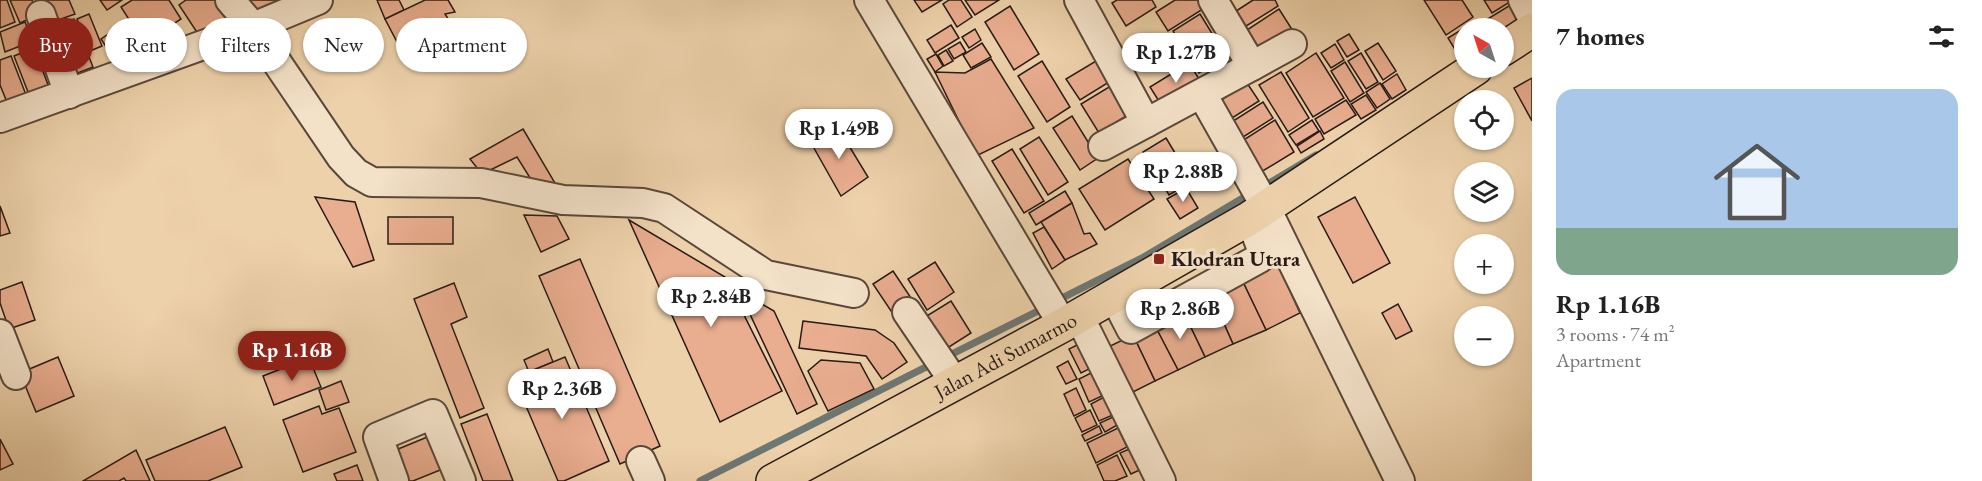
<!DOCTYPE html>
<html lang="en">
<head>
<meta charset="utf-8">
<style>
  body { margin:0; font-family:"EB Garamond",serif; background:#f2f2f2; color:#222; height:100vh; display:flex; flex-direction:column; font-size:22px; white-space:nowrap }
  * { box-sizing:border-box; margin:0 }
  p { font-size:20px; color:#767676 }
  .icon { flex:none; width:33px; height:33px; fill:none; stroke:currentColor; stroke-width:2; stroke-linecap:round; stroke-linejoin:round }
  .map { position:relative; flex:1; overflow:hidden }
  .drawer { display:flex; flex-direction:column; background:#fff; width:450px }
  .drawer>* { flex:none }
  .hud { position:absolute; left:18px; top:18px; width:570px; height:54px; display:flex; gap:12px }
  .needle { width:39px; rotate:321deg }
  .fabs { position:absolute; left:1454px; top:18px; display:grid; gap:12px }
  .fabs a { display:grid; place-items:center; width:60px; height:60px; border-radius:50%; background:#fff; box-shadow:0 2px 4px #0004; font-size:30px }
  .price { position:absolute; translate:-50% -51px; padding:0 14px; border-radius:21px; background:#fff; color:#222; font-size:20px; line-height:39px; filter:drop-shadow(0 2px 3px #0008) }
  .price::after { content:''; position:absolute; left:50%; top:36px; width:18px; height:14px; margin-left:-9px; background:inherit; clip-path:polygon(0 0,100% 0,50% 100%) }
  .price.selected { background:#8f2418; color:#fff }
  ul { padding:0; list-style:none }
  li { display:grid; align-content:center; gap:12px; height:318px; padding:0 24px }
  li span { display:grid; place-items:center; height:186px; border-radius:18px; color:#555 }
  li>.icon { margin-inline-start:auto }
  span .icon { width:108px; height:108px; fill:#fffc; stroke-width:1 }
  li b { font-size:26px }
  h2 { display:flex; justify-content:space-between; align-items:center; height:72px; padding:0 24px; font-size:26px }
  .tag { padding:0 21px; border-radius:27px; background:#fff; box-shadow:0 2px 4px #0004; font-size:21px; line-height:54px }
  .tag.selected { background:#8f2418; color:#fff }
  main { display:flex; flex:1; min-height:0 }
  .map>svg:first-child { display:block }
</style>
</head>
<body>
<main>
<div class="map">
<svg width="1532" height="481" viewBox="0 0 1532 481">
  <rect width="100%" height="100%" fill="#edd1aa"/>
  <filter id="stains"><feTurbulence type="fractalNoise" baseFrequency=".00333" numOctaves="4"/><feColorMatrix values="0 0 0 0 .2 0 0 0 0 .09 0 0 0 0 .02 0 0 0 .5 -.17"/></filter>
  <radialGradient id="worn" r=".72"><stop offset=".6" stop-color="#630" stop-opacity="0"/><stop offset="1" stop-color="#630" stop-opacity=".3"/></radialGradient>
  <g fill="none" stroke-linecap="round" stroke-linejoin="round">
    <g stroke="#6d7773" stroke-width="7">
      <polyline points="1261,188 1316,155"/>
      <polyline points="1056,301 1142,258 1251,193"/>
      <polyline points="946,357 1044,308"/>
      <polyline points="700,481 934,363"/>
    </g>
  </g>
  <g fill="#e9ad8f" stroke="#281b15" stroke-width="1.5">
    <polygon points="0,0 7,0 15,22 0,28"/>
    <polygon points="10,0 32,0 38,15 20,23"/>
    <polygon points="38,0 69,0 75,14 47,24"/>
    <polygon points="100,0 122,0 107,10"/>
    <polygon points="132,0 169,0 181,19 144,43 121,7"/>
    <polygon points="186,0 217,0 233,24 204,43 179,5"/>
    <polygon points="237,0 286,0 251,23"/>
    <polygon points="377,0 399,0 404,10 385,19"/>
    <polygon points="425,0 448,0 455,12 445,14 456,31 437,47 444,55 422,64 415,49 405,57 385,19"/>
    <polygon points="914,0 942,0 922,12"/>
    <polygon points="949,0 961,0 972,17 957,27 943,4"/>
    <polygon points="965,0 999,0 975,15"/>
    <polygon points="1117,0 1152,0 1156,7 1126,26 1112,3"/>
    <polygon points="1175,0 1198,0 1203,9 1168,31 1156,12"/>
    <polygon points="1253,0 1275,0 1278,6 1243,28 1233,13"/>
    <polygon points="1424,0 1462,0 1473,17 1446,35"/>
    <polygon points="1484,0 1513,0 1492,13"/>
    <polygon points="1512,4 1524,24 1503,37 1503,28 1492,28 1486,20"/>
    <polygon points="1010,6 1039,54 1014,70 985,22"/>
    <polygon points="1279,9 1293,31 1260,51 1247,30"/>
    <polygon points="89,14 102,46 90,51 77,19"/>
    <polygon points="1200,14 1226,56 1199,73 1173,31"/>
    <polygon points="74,19 93,67 65,78 46,30"/>
    <polygon points="128,21 146,50 119,67 101,39"/>
    <polygon points="25,22 33,41 5,52 0,32"/>
    <polygon points="1474,22 1478,28 1464,28 1464,53 1459,56 1448,38"/>
    <polygon points="951,25 959,38 935,53 927,40"/>
    <polygon points="975,29 981,40 969,48 962,37"/>
    <polygon points="1349,34 1359,50 1347,57 1337,41"/>
    <polygon points="960,42 966,52 954,59 948,49"/>
    <polygon points="982,43 991,57 971,68 963,55"/>
    <polygon points="1378,43 1396,71 1383,80 1365,51"/>
    <polygon points="1335,44 1344,60 1331,68 1321,53"/>
    <polygon points="34,48 50,90 30,97 14,56"/>
    <polygon points="946,50 953,61 944,66 938,55"/>
    <polygon points="1316,53 1344,98 1313,117 1286,73"/>
    <polygon points="1361,53 1378,82 1366,89 1348,61"/>
    <polygon points="936,54 943,66 935,72 927,59"/>
    <polygon points="11,56 28,100 9,107 0,85 0,60"/>
    <polygon points="1101,58 1114,79 1080,100 1066,79"/>
    <polygon points="991,59 1034,128 976,156 935,72 965,73"/>
    <polygon points="1042,61 1070,107 1047,122 1018,76"/>
    <polygon points="1345,62 1364,93 1350,102 1331,71"/>
    <polygon points="1189,63 1201,82 1162,106 1150,87"/>
    <polygon points="1281,72 1309,118 1288,132 1259,85"/>
    <polygon points="1397,74 1406,90 1392,99 1382,84"/>
    <polygon points="1532,78 1532,121 1514,88"/>
    <polygon points="1247,83 1259,101 1229,120 1218,102"/>
    <polygon points="1380,83 1390,99 1377,108 1366,92"/>
    <polygon points="1114,84 1131,113 1099,133 1081,104"/>
    <polygon points="1366,95 1376,110 1361,119 1351,104"/>
    <polygon points="1346,100 1356,115 1324,134 1315,119"/>
    <polygon points="1263,102 1273,118 1240,139 1230,123"/>
    <polygon points="1072,116 1098,158 1080,170 1053,128"/>
    <polygon points="1275,120 1294,152 1261,172 1242,141"/>
    <polygon points="1312,120 1319,131 1296,145 1289,135"/>
    <polygon points="837,126 868,177 841,196 810,141"/>
    <polygon points="523,129 555,183 537,189 517,157 482,174 470,159"/>
    <polygon points="1320,131 1324,139 1301,153 1297,146"/>
    <polygon points="1039,137 1068,182 1048,195 1020,149"/>
    <polygon points="1166,138 1192,181 1169,195 1143,152"/>
    <polygon points="1012,149 1044,201 1024,213 992,161"/>
    <polygon points="1128,159 1154,199 1105,230 1079,189"/>
    <polygon points="1186,188 1198,208 1180,219 1167,199"/>
    <polygon points="1065,191 1072,203 1036,225 1029,213"/>
    <polygon points="315,197 355,202 374,260 353,267"/>
    <polygon points="1355,197 1390,263 1353,283 1318,217"/>
    <polygon points="1072,203 1084,234 1090,233 1097,244 1065,260 1041,222"/>
    <polygon points="0,206 10,233 0,236"/>
    <polygon points="524,215 557,216 569,239 541,252"/>
    <rect x="388" y="217" width="65" height="27"/>
    <polygon points="629,220 725,277 782,391 720,422"/>
    <polygon points="1044,227 1065,260 1052,269 1033,233"/>
    <polygon points="580,259 660,446 620,464 539,276"/>
    <polygon points="935,262 954,292 927,310 908,279"/>
    <polygon points="1277,262 1300,313 1266,330 1242,280"/>
    <polygon points="893,271 917,307 893,314 873,284"/>
    <polygon points="1242,280 1266,330 1233,344 1211,295"/>
    <polygon points="22,282 35,320 9,329 0,303 0,290"/>
    <polygon points="454,283 467,317 451,324 484,408 460,418 414,299"/>
    <polygon points="739,291 774,311 817,404 797,414"/>
    <polygon points="1211,295 1233,344 1205,357 1182,309"/>
    <polygon points="951,301 971,333 938,354 917,322"/>
    <polygon points="1398,304 1412,331 1396,339 1382,313"/>
    <polygon points="1182,309 1205,357 1178,370 1154,324"/>
    <polygon points="803,321 875,330 894,343 907,362 882,379 866,356 799,348"/>
    <polygon points="1154,324 1178,370 1155,381 1133,335"/>
    <polygon points="1133,335 1155,381 1127,395 1104,349"/>
    <polygon points="1079,344 1091,368 1081,373 1069,349"/>
    <polygon points="548,349 553,362 529,372 524,360"/>
    <polygon points="58,357 74,396 36,412 20,373"/>
    <polygon points="565,357 609,461 564,481 558,481 514,378"/>
    <polygon points="309,358 321,387 274,405 263,376"/>
    <polygon points="821,360 860,363 874,389 828,411 808,371"/>
    <polygon points="1068,361 1077,379 1066,384 1057,367"/>
    <polygon points="1091,373 1102,396 1089,402 1079,379"/>
    <polygon points="341,381 349,402 326,410 319,390"/>
    <polygon points="1076,388 1086,410 1074,416 1064,394"/>
    <polygon points="1106,396 1115,414 1099,421 1091,404"/>
    <polygon points="319,406 322,414 339,408 356,452 303,472 283,420"/>
    <polygon points="1090,410 1097,425 1082,432 1075,418"/>
    <polygon points="487,414 513,481 483,481 461,424"/>
    <polygon points="1115,416 1119,424 1105,432 1100,423"/>
    <polygon points="1099,426 1102,433 1085,441 1082,435"/>
    <polygon points="225,427 242,467 208,481 155,481 146,460"/>
    <polygon points="1118,428 1127,447 1096,463 1087,443"/>
    <polygon points="437,433 450,466 413,481 403,481 391,452"/>
    <polygon points="0,439 13,464 0,470"/>
    <polygon points="1134,447 1144,468 1131,474 1120,453"/>
    <polygon points="136,450 150,481 126,481 124,478 119,481 83,481"/>
    <polygon points="1117,455 1127,476 1115,481 1104,481 1097,465"/>
    <polygon points="357,465 363,481 337,481 334,474"/>
  </g>
  <g fill="none" stroke-linecap="round" stroke-linejoin="round">
    <defs>
      <g id="minor">
        <polyline points="230,0 253,27 341,157 356,173 372,182 481,183 563,200 643,203 664,208 766,275 854,293"/>
        <polyline points="869,0 1063,325"/>
        <polyline points="1079,0 1146,123 1252,66 1213,0"/>
        <polyline points="1523,0 1532,17"/>
        <polyline points="41,15 69,94"/>
        <polyline points="1252,66 1292,44"/>
        <polyline points="1202,94 1262,200 1400,481"/>
        <polyline points="0,118 253,27 318,0"/>
        <polyline points="1103,146 1146,123"/>
        <polyline points="1114,296 1131,329 1260,258 1263,252 1250,218"/>
        <polyline points="907,312 955,383"/>
        <polyline points="1079,316 1161,481"/>
        <polyline points="0,334 16,375"/>
        <polyline points="641,461 650,481"/>
        <polyline points="394,481 378,437 433,414 461,481"/>
      </g>
      <g id="major">
        <polyline points="1503,49 1532,30"/>
        <path id="s1" d="M773 481 1063 325 1250 218 1476 68"/>
      </g>
    </defs>
    <use href="#minor" stroke="#59483a" stroke-width="32"/>
    <use href="#major" stroke="#281b15" stroke-width="36"/>
    <use href="#minor" stroke="#f3e1c8" stroke-width="28"/>
    <use href="#major" stroke="#edd1aa" stroke-width="33"/>
  </g>
  <rect fill="#8f2418" stroke="#f3e1c8" stroke-width="2" x="1153" y="253" width="12" height="12" rx="3"/>
  <g text-anchor="middle" stroke-width="6" stroke-linejoin="round" paint-order="stroke">
    <g font-size="21" font-weight="bold" fill="#281b15" stroke="#f3e1c8" text-anchor="start">
      <text x="1171" y="266">Klodran Utara</text>
    </g>
    <g font-size="21" fill="#281b15" stroke="#f3e1c8">
      <text dy="7" stroke="none"><textPath href="#s1" startOffset="264">Jalan Adi Sumarmo</textPath></text>
    </g>
  </g>
  <rect width="100%" height="100%" filter="url(#stains)"/>
  <rect width="100%" height="100%" fill="url(#worn)"/>
</svg>
<div class="fabs">
<a><svg class="needle" viewBox="-14 -14 28 28"><path d="M0-13l5 13h-10z" fill="#e53935"/><path d="M0 13l5-13h-10z" fill="#767676"/></svg></a>
<a><svg class="icon" aria-label="locate" viewBox="0 0 24 24"><circle cx="12" cy="12" r="6"/><path d="M12 2v4M12 18v4M2 12h4M18 12h4"/></svg></a>
<a><svg class="icon" aria-label="layers" viewBox="0 0 24 24"><path d="M12 4l9 5-9 5-9-5zM3 14l9 5 9-5"/></svg></a>
<a>+</a>
<a>−</a>
</div>
<b class="price" style="left:1176px;top:84px">Rp 1.27B</b>
<b class="price" style="left:839px;top:160px">Rp 1.49B</b>
<b class="price" style="left:1183px;top:203px">Rp 2.88B</b>
<b class="price" style="left:711px;top:328px">Rp 2.84B</b>
<b class="price" style="left:1180px;top:340px">Rp 2.86B</b>
<b class="price selected" style="left:292px;top:382px">Rp 1.16B</b>
<b class="price" style="left:562px;top:420px">Rp 2.36B</b>
<div class="hud">
<a class="tag selected">Buy</a>
<a class="tag">Rent</a>
<a class="tag">Filters</a>
<a class="tag">New</a>
<a class="tag">Apartment</a>
</div>
</div>
<section class="drawer">
<h2>7 homes<svg class="icon" aria-label="filters" viewBox="0 0 24 24"><path d="M4 7h16M4 17h16"/><circle cx="9" cy="7" r="2"/><circle cx="15" cy="17" r="2"/></svg></h2>
<ul>
<li><span style="background:linear-gradient(#a9c7e8 75%,#7fa58c 0)"><svg class="icon" aria-label="home" viewBox="0 0 24 24"><path d="M3 11l9-7 9 7M6 9v11h12V9"/></svg></span><div><b>Rp 1.16B</b><p>3 rooms · 74 m²</p><p>Apartment</p></div></li>
</ul>
</section>
</main>
</body>
</html>
